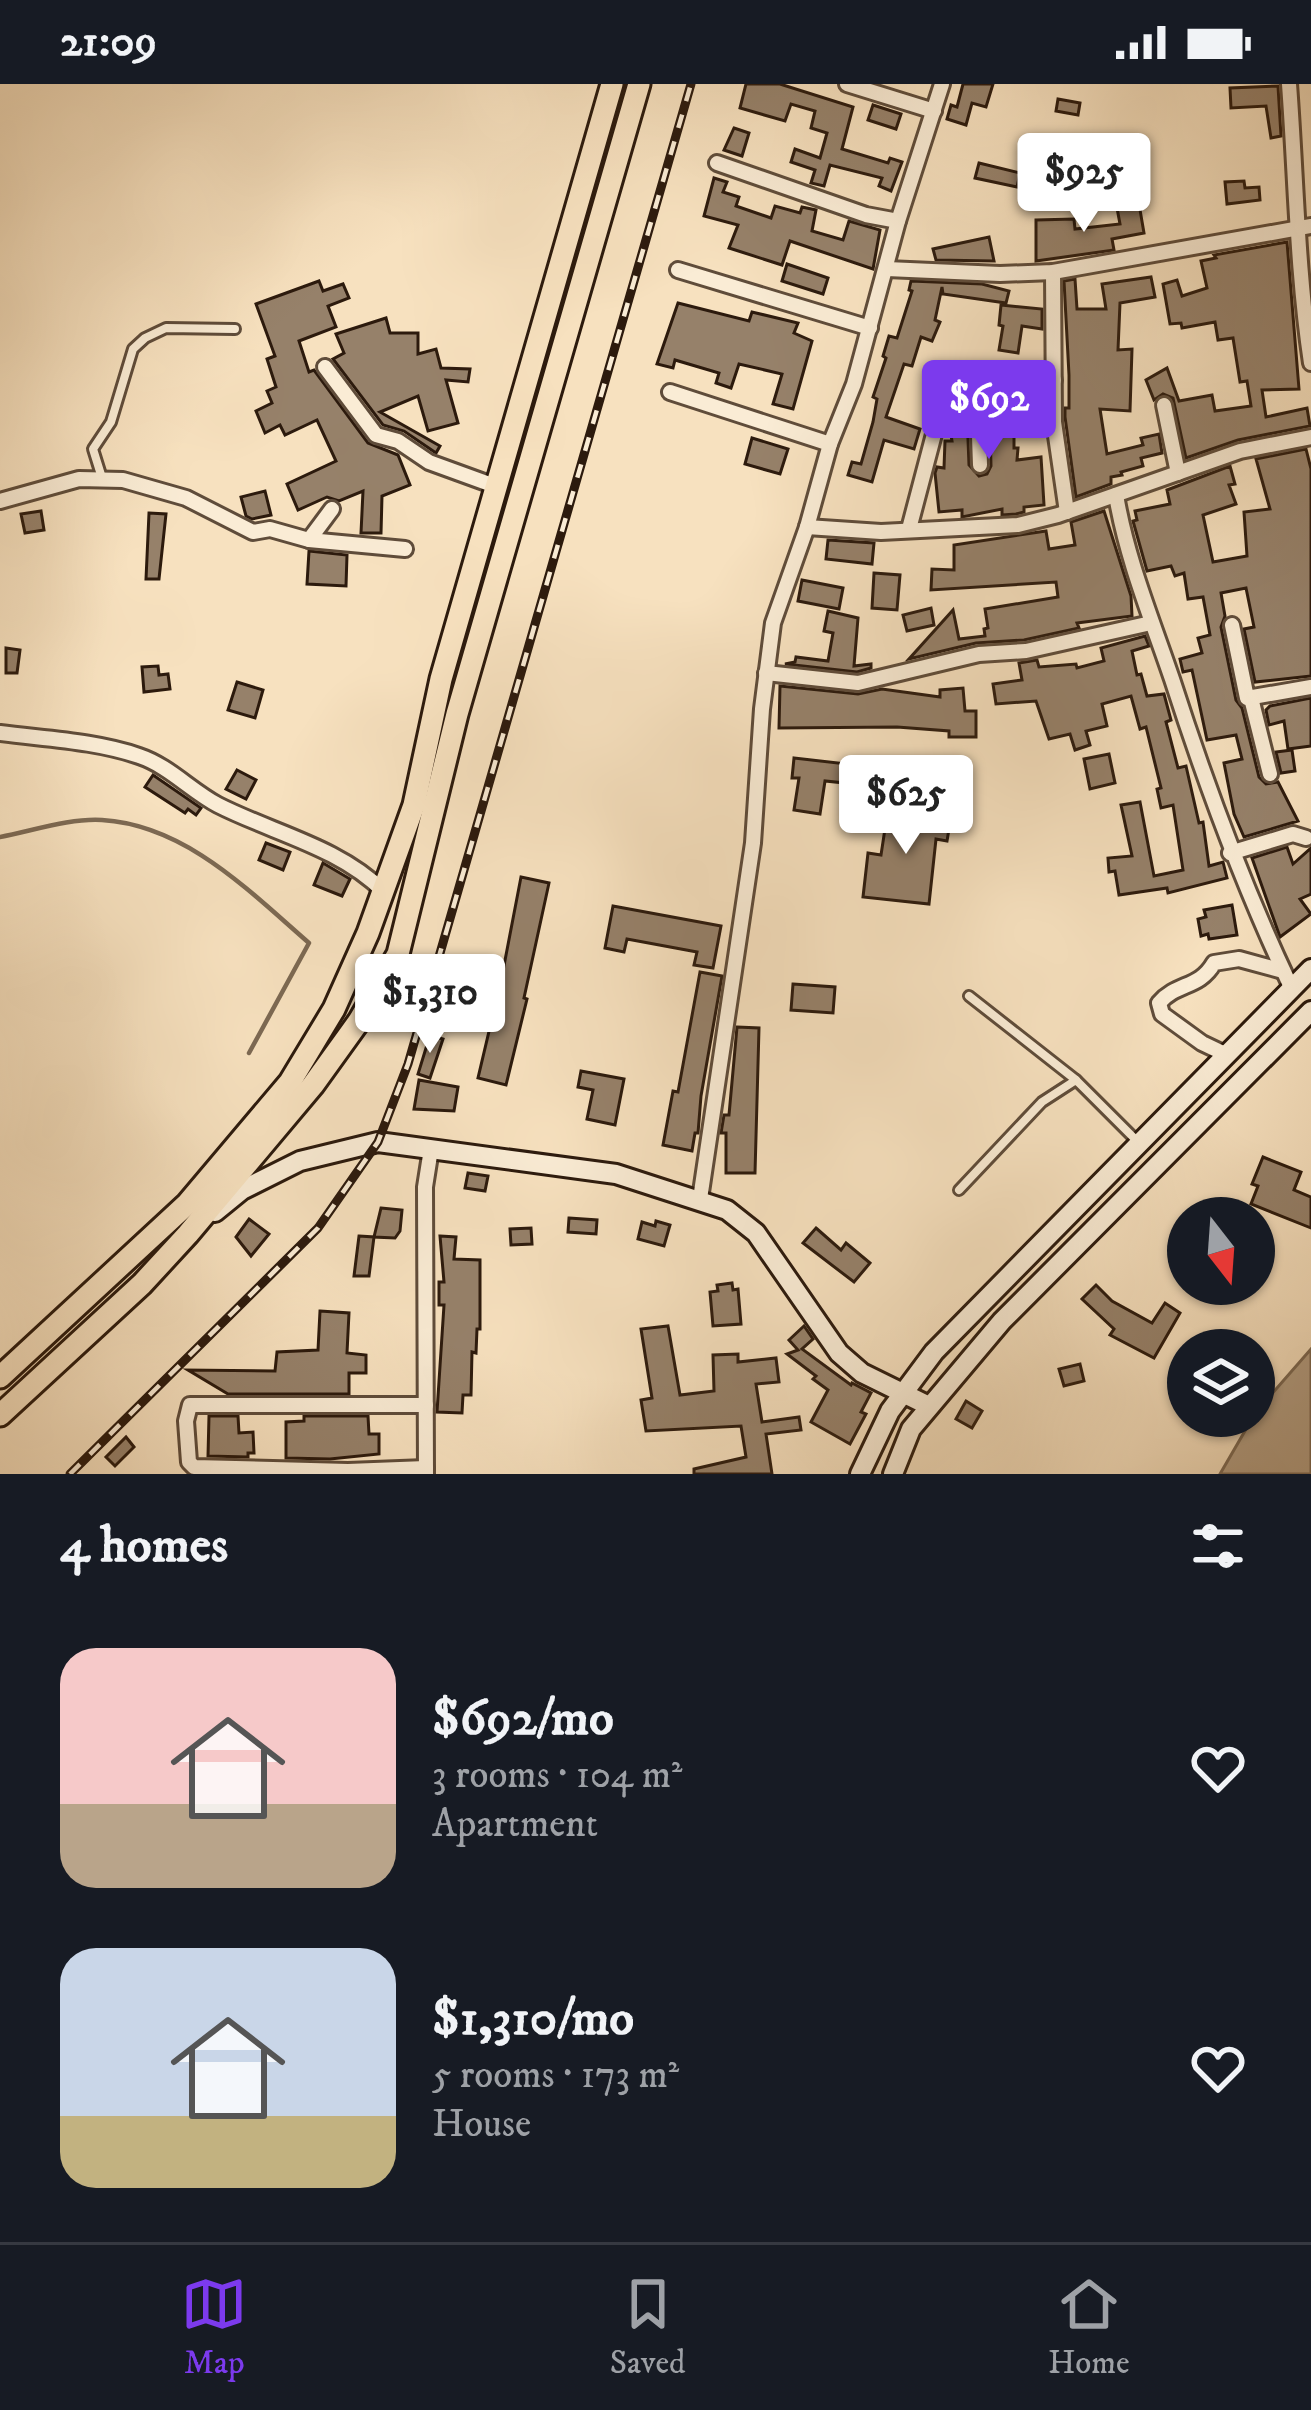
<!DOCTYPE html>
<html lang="en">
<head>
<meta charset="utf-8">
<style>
  body { margin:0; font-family:"IM FELL DW Pica",serif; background:#20242c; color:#f1f3f6; height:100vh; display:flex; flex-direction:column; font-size:45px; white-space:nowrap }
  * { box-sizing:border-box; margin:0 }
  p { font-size:39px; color:#9ea1a6 }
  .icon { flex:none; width:66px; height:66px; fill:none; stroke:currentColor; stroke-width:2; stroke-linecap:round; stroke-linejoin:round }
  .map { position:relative; height:1390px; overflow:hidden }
  .drawer { display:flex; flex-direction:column; background:#171b24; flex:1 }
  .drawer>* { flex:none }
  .needle { width:78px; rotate:163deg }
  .fabs { position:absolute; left:1167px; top:1113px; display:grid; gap:24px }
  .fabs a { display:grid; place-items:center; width:108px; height:108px; border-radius:50%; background:#171b24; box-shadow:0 3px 9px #0004; font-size:60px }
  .price { position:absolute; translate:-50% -102px; padding:0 27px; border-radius:12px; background:#fff; color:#222; font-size:39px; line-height:78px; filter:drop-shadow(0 3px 6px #0008) }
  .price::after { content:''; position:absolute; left:50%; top:72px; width:36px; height:27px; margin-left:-18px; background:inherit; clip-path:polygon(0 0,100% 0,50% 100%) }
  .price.active { background:#7c3aed; color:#fff }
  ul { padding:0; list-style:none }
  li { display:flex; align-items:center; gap:36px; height:300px; padding:0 60px }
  li span { display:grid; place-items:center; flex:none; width:336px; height:240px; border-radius:36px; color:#555 }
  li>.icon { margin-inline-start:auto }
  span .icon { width:144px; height:144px; fill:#fffc; stroke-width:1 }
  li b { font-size:51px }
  h2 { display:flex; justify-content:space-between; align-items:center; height:144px; padding:0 60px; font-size:51px }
  .status { display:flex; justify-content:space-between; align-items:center; height:84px; padding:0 60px; background:#171b24; direction:ltr }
  .status svg { height:33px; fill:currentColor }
  .tabs { display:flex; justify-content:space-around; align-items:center; height:168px; border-top:3px solid #363941; background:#171b24; font-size:33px; color:#9ea1a6 }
  .tabs a { display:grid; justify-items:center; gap:6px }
  .tabs .active { color:#7c3aed }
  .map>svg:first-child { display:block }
</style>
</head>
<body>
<div class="status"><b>21:09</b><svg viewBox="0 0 49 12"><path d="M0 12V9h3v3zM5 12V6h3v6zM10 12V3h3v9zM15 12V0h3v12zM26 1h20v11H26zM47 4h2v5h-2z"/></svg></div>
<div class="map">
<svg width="1311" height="1390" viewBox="0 0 1311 1390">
  <rect width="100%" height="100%" fill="#f7e1bf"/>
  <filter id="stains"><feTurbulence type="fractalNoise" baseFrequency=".00167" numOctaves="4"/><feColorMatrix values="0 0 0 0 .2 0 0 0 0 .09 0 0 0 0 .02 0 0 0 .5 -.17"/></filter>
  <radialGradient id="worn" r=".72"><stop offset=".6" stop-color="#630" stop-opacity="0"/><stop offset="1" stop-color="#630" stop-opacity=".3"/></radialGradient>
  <polygon fill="#b29d82" stroke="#7c6953" stroke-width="3" points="1311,1265 1311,1390 1220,1390 1256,1328"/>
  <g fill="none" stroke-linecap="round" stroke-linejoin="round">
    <path stroke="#7c6953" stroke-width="4.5" d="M0 753C32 747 70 734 102 736 186 741 250 808 309 859L249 969"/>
  </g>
  <g fill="#96816a" stroke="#2c1a0d" stroke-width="3">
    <polygon points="746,0 780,0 853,23 842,65 888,79 890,74 902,78 891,107 879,102 882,94 830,81 824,102 811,99 815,86 791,78 795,65 820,74 827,49 811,44 815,27 791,20 785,37 740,24"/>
    <polygon points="963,0 993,0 986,23 972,19 966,41 947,35 951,21 957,23"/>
    <polygon points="1278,2 1281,52 1271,54 1266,22 1231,24 1230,4"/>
    <polygon points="1058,15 1080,19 1078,31 1056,27"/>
    <polygon points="873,21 901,30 896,45 868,36"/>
    <polygon points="734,44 749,49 742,72 724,66"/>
    <polygon points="979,79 1020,89 1017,103 975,94"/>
    <polygon points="714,94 727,98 723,108 739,113 736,122 771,134 775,122 800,129 802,123 816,126 812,147 843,156 849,137 880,146 873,185 790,157 782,181 729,164 738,141 704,132"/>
    <polygon points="1244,97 1245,104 1259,103 1260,116 1227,120 1225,98"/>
    <polygon points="1139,120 1144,149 1112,155 1114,166 1036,177 1036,136 1074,135 1075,145 1120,140 1117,124"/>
    <polygon points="989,153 994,177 936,176 933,165"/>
    <polygon points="1287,158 1299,305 1262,306 1266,333 1307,324 1310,342 1238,356 1186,374 1173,314 1163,310 1154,316 1146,296 1167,284 1179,317 1212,311 1215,327 1251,322 1247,297 1240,298 1233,254 1218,256 1215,238 1182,244 1181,239 1170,240 1163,200 1177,196 1182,212 1207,204 1201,177 1216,174 1214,171"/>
    <polygon points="787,180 828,194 823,210 782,197"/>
    <polygon points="1151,193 1155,213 1120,219 1118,266 1132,265 1130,327 1100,325 1107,370 1143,361 1141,354 1159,350 1162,369 1141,374 1143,382 1121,388 1122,391 1111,393 1111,400 1076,413 1065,333 1065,324 1069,324 1069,291 1064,197 1075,195 1077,225 1106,225 1102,200"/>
    <polygon points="319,197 323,207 343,200 349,214 328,222 336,243 299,257 309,288 314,286 368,359 398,371 410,401 382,412 381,449 361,449 363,407 339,417 327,413 298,426 287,400 336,377 317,336 285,351 280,341 265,349 256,327 272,319 267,307 276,303 267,275 275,272 256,220"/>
    <polygon points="911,197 982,200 1009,207 1006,219 943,210 942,203 935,236 940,238 932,257 921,253 912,282 904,280 886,333 920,345 914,365 884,356 872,398 848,391 852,378 861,380 873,338 877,315 873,313 886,274 883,272 889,252 897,254 912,207 909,206"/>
    <polygon points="678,219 749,237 752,228 798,239 794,249 812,257 793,325 773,320 782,290 739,280 731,304 716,299 719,289 675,276 673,284 657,280"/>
    <polygon points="1001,221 1042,225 1042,245 1022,242 1018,269 999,266 1003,242 999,241"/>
    <polygon points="386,234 390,249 418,249 418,270 436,265 441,284 470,285 468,298 446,296 458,339 428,347 418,312 380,328 440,362 436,369 404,347 383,341 333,275 344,269 336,250"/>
    <polygon points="966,304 969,381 979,392 987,390 991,382 989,304 1036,307 1036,321 1014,321 1014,364 1018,364 1017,376 1041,373 1044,421 1024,423 1024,428 1016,430 1002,431 1002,425 962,433 962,426 939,428 935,389 937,383 944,384 945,357 952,357 949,339 958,305"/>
    <polygon points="752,354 788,365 780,390 745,380"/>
    <polygon points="1306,365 1311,385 1311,592 1255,598 1244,545 1254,543 1246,504 1221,509 1225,532 1221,543 1236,616 1242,624 1259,693 1266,700 1278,698 1298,737 1244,753 1234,730 1224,679 1242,675 1236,651 1207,656 1192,586 1183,588 1180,575 1202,569 1198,554 1210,551 1203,513 1188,515 1184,489 1175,492 1171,482 1147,487 1133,437 1137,436 1135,427 1170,420 1167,406 1230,382 1235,400 1229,401 1236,420 1203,431 1213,478 1247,472 1244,428 1270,425 1256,375"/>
    <polygon points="265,407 271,431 252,435 246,432 241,413"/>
    <polygon points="41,427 44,446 25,449 21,430"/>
    <polygon points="1104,427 1131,512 1132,532 1077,539 1079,544 1024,556 976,559 909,575 953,526 959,555 985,552 984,545 988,544 985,525 1058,513 1056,498 931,506 932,485 954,486 954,461 1046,447 1049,465 1075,461 1071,438"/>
    <polygon points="149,429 166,430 159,495 146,495"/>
    <polygon points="828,456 874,459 872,480 826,475"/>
    <polygon points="309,467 347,471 346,502 307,500"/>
    <polygon points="874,489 900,491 897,526 872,524"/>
    <polygon points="802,496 843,504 839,525 798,517"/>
    <polygon points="931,524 934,541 907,547 903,531"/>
    <polygon points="828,527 858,534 854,582 871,580 871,584 857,588 785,580 795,578 796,573 828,577 833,549 824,547"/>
    <polygon points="1145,552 1149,562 1132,567 1137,591 1141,590 1147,612 1164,610 1171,636 1166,638 1178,684 1186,682 1199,739 1203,738 1209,782 1223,778 1227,794 1168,809 1167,804 1119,811 1115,787 1109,788 1108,774 1132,772 1121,721 1140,718 1154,792 1183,786 1173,721 1161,724 1157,705 1161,704 1146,643 1140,645 1131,612 1102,620 1107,642 1086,647 1090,661 1075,666 1070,650 1049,655 1036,617 996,620 993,600 1022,596 1019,579 1037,576 1039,583 1076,580 1077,584 1104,577 1101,564"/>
    <polygon points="6,564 20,566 17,589 6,589"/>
    <polygon points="158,582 159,591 168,590 170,605 144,608 142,583"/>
    <polygon points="237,598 263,606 255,634 228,626"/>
    <polygon points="780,602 858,610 882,605 940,613 940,606 963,604 965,627 976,627 976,653 949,653 949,647 897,643 779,644"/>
    <polygon points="1311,614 1311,662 1288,665 1284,637 1269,641 1266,626 1270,622"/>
    <polygon points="1292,666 1295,687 1281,689 1276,668"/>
    <polygon points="1109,670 1115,699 1090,705 1084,675"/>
    <polygon points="794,674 847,680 845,699 825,697 820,730 794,726 799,694 792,694"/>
    <polygon points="237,686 256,696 246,715 226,705"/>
    <polygon points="153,691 201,724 196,731 188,725 185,729 145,703"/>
    <polygon points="888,725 951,733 947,757 936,755 929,820 863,813 868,769 881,771"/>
    <polygon points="266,759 290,768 283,786 259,776"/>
    <polygon points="1287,763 1293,780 1311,764 1311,810 1300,815 1311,830 1280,853 1252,774"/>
    <polygon points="323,779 350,795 342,812 314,801"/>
    <polygon points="521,793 549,799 524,914 527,915 506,1001 478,994 490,943 458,935 460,927 456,926 459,910 497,918"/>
    <polygon points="1232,821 1237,851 1209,855 1208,850 1201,852 1198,835 1206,833 1204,826"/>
    <polygon points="613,822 721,842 713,884 694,881 697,868 627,855 624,868 605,864"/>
    <polygon points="700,888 722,892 701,1012 698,1049 695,1049 692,1067 663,1061 673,1007 678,1008"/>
    <polygon points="793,900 835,903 833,929 791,926"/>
    <polygon points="737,943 759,944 755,1089 726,1089 726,1049 721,1049 724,1031 729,1031"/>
    <polygon points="430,951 443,955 430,994 418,990"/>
    <polygon points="581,987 624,995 615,1041 587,1035 593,1006 578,1003"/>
    <polygon points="419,996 458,1003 454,1027 414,1025"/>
    <polygon points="1263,1073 1301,1088 1294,1106 1311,1113 1311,1144 1251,1120 1258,1102 1252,1100"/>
    <polygon points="468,1089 488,1092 485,1107 465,1104"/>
    <polygon points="381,1124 402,1126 400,1147 395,1154 374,1153"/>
    <polygon points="569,1134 597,1136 596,1150 568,1148"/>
    <polygon points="249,1135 269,1150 251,1172 236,1153"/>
    <polygon points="656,1137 670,1141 664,1162 638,1155 642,1138 655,1142"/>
    <polygon points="531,1144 532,1160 511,1161 510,1145"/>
    <polygon points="816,1144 841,1166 846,1159 870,1179 854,1198 803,1159"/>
    <polygon points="359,1152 374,1153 369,1192 354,1192"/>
    <polygon points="440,1152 456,1153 454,1175 480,1176 480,1245 477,1245 476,1269 472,1268 471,1311 463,1311 462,1329 437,1328 444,1221 439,1221 439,1198 444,1198"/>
    <polygon points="732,1199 733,1206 738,1205 741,1240 713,1242 710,1208 718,1207 717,1201"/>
    <polygon points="1096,1201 1112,1217 1152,1239 1165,1219 1180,1229 1154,1274 1110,1251 1114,1245 1082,1215"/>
    <polygon points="320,1227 349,1229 347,1269 366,1271 366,1289 349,1289 349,1310 228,1310 188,1286 275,1287 277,1268 318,1266"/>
    <polygon points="668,1242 680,1311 714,1307 713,1271 738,1270 738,1278 776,1274 779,1298 756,1300 762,1338 799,1333 801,1346 766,1350 772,1390 694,1390 694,1385 746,1373 741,1342 646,1347 641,1316 652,1314 641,1245"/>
    <polygon points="804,1242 813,1255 802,1265 851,1301 852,1299 871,1309 861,1328 866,1330 850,1360 811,1338 828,1306 813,1295 816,1292 787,1270 798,1266 789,1256"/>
    <polygon points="1080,1280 1084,1297 1064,1302 1059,1285"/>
    <polygon points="966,1317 982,1327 972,1344 956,1335"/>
    <polygon points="209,1332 238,1332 239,1349 253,1348 254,1369 248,1369 248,1373 208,1372"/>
    <polygon points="304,1332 368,1332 369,1350 379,1350 379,1370 330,1375 286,1374 286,1338 304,1337"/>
    <polygon points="126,1353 134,1363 115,1382 106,1373"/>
  </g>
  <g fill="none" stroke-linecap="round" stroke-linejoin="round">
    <defs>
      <g id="lane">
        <polyline points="102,394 93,365 111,338 133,265 145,254 166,244 235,245"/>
        <polyline points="969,912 1076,996"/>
        <polyline points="959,1106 1042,1018 1076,996 1136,1056"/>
      </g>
      <g id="street">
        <polyline points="847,0 934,27"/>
        <path d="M1289 0C1296 93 1297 186 1311 279"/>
        <polyline points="717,79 866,131 898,137"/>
        <polyline points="887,185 1000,190 1053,188 1311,142"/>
        <polyline points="678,186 870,244"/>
        <polyline points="1053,188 1054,338 1067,428"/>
        <polyline points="325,283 376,351 398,357 429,378 495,402"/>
        <polyline points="977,293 980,381"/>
        <polyline points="670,308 830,360"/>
        <polyline points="1164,321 1178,389"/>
        <path d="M1116 411C1127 476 1151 533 1172 595 1206 701 1243 802 1291 903"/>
        <polyline points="0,417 79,395 123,396 186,414 253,448 270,445 309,456 405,465"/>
        <polyline points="807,443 881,448 1018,441 1058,431 1240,367 1311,353"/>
        <polyline points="909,445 948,297 959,292 1054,296"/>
        <polyline points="309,456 332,425"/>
        <polyline points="1232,541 1247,614 1311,603"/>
        <polyline points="766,589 858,599 979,570 1026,567 1151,539"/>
        <polyline points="1251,614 1270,690"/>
        <path d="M0 649C45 655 96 657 139 672 169 682 190 706 218 721 273 749 339 763 383 807"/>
        <polyline points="1230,769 1293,750 1306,754"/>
        <path d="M1225 970 1202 959 1162 930 1159 919C1177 898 1199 905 1214 879L1239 875 1283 887"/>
        <polyline points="700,1115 753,759 762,625 773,539 807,443 830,360 854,300 898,137 942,0"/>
        <polyline points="426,1321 190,1321 186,1337 189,1378 194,1383 348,1387 426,1384"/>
        <polyline points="426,1390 425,1103 431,1065"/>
      </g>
      <g id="secondary">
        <polyline points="215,1128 242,1106 300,1077 378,1058 616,1090 727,1126 756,1149 839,1269 862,1289 929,1322"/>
        <polyline points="860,1390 890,1327 934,1268 1311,885"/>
        <polyline points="893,1390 911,1345 1002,1237 1311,927"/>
      </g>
      <g id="primary">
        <polyline points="0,1293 187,1120 290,998 334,925 368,849 414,721 441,595 612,0"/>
        <polyline points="0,1331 142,1200 188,1150 313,1001 359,937 398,870 457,630 639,0"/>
      </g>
    </defs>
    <use href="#lane" stroke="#5f4c3a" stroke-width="14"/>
    <use href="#street" stroke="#5f4c3a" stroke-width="20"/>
    <use href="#secondary" stroke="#2c1a0d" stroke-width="24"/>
    <use href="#primary" stroke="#2c1a0d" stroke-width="27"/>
    <use href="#lane" stroke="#faecd5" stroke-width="8"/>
    <use href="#street" stroke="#faecd5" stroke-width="14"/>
    <use href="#secondary" stroke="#faecd5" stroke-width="18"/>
    <use href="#primary" stroke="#f7e1bf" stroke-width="21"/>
    <defs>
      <polyline id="rail" points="70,1390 318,1144 378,1058 408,980 691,0"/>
    </defs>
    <use href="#rail" stroke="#2c1a0d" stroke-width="9"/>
    <use href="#rail" stroke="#faecd5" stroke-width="4.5" stroke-dasharray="14" stroke-linecap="butt"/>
  </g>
  <rect width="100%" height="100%" filter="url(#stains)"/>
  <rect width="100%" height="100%" fill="url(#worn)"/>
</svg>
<div class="fabs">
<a><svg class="needle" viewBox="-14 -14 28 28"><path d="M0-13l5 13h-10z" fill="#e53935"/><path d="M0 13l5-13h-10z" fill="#9ea1a6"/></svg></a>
<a><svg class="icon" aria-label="layers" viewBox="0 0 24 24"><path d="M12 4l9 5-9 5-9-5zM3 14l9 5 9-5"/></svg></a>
</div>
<b class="price" style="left:1084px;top:151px">$925</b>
<b class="price active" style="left:989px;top:378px">$692</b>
<b class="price" style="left:906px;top:773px">$625</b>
<b class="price" style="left:430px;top:972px">$1,310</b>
</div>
<section class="drawer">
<h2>4 homes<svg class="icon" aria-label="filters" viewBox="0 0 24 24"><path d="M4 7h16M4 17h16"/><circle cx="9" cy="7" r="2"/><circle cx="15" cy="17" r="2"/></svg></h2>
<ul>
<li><span style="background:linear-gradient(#f6c9c9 65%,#b9a48a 0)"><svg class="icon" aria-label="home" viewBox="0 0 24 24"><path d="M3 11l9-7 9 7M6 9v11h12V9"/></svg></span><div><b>$692/mo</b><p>3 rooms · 104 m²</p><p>Apartment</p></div><svg class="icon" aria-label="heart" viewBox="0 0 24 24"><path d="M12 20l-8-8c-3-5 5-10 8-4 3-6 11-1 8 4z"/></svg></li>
<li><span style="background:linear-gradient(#c9d6e8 70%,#c2b280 0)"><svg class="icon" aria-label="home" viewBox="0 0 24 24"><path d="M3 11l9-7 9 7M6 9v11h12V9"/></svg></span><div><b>$1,310/mo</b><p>5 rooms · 173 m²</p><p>House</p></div><svg class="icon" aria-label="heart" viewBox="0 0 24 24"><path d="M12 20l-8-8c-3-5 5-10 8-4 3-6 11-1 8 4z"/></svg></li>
</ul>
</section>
<nav class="tabs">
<a class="active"><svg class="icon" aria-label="map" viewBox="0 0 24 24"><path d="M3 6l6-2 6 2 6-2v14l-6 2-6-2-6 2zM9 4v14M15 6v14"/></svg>Map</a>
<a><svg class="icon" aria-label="saved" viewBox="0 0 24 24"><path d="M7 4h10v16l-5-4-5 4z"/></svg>Saved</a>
<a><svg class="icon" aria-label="home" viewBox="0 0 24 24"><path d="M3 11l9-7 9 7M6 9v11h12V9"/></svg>Home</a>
</nav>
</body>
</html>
